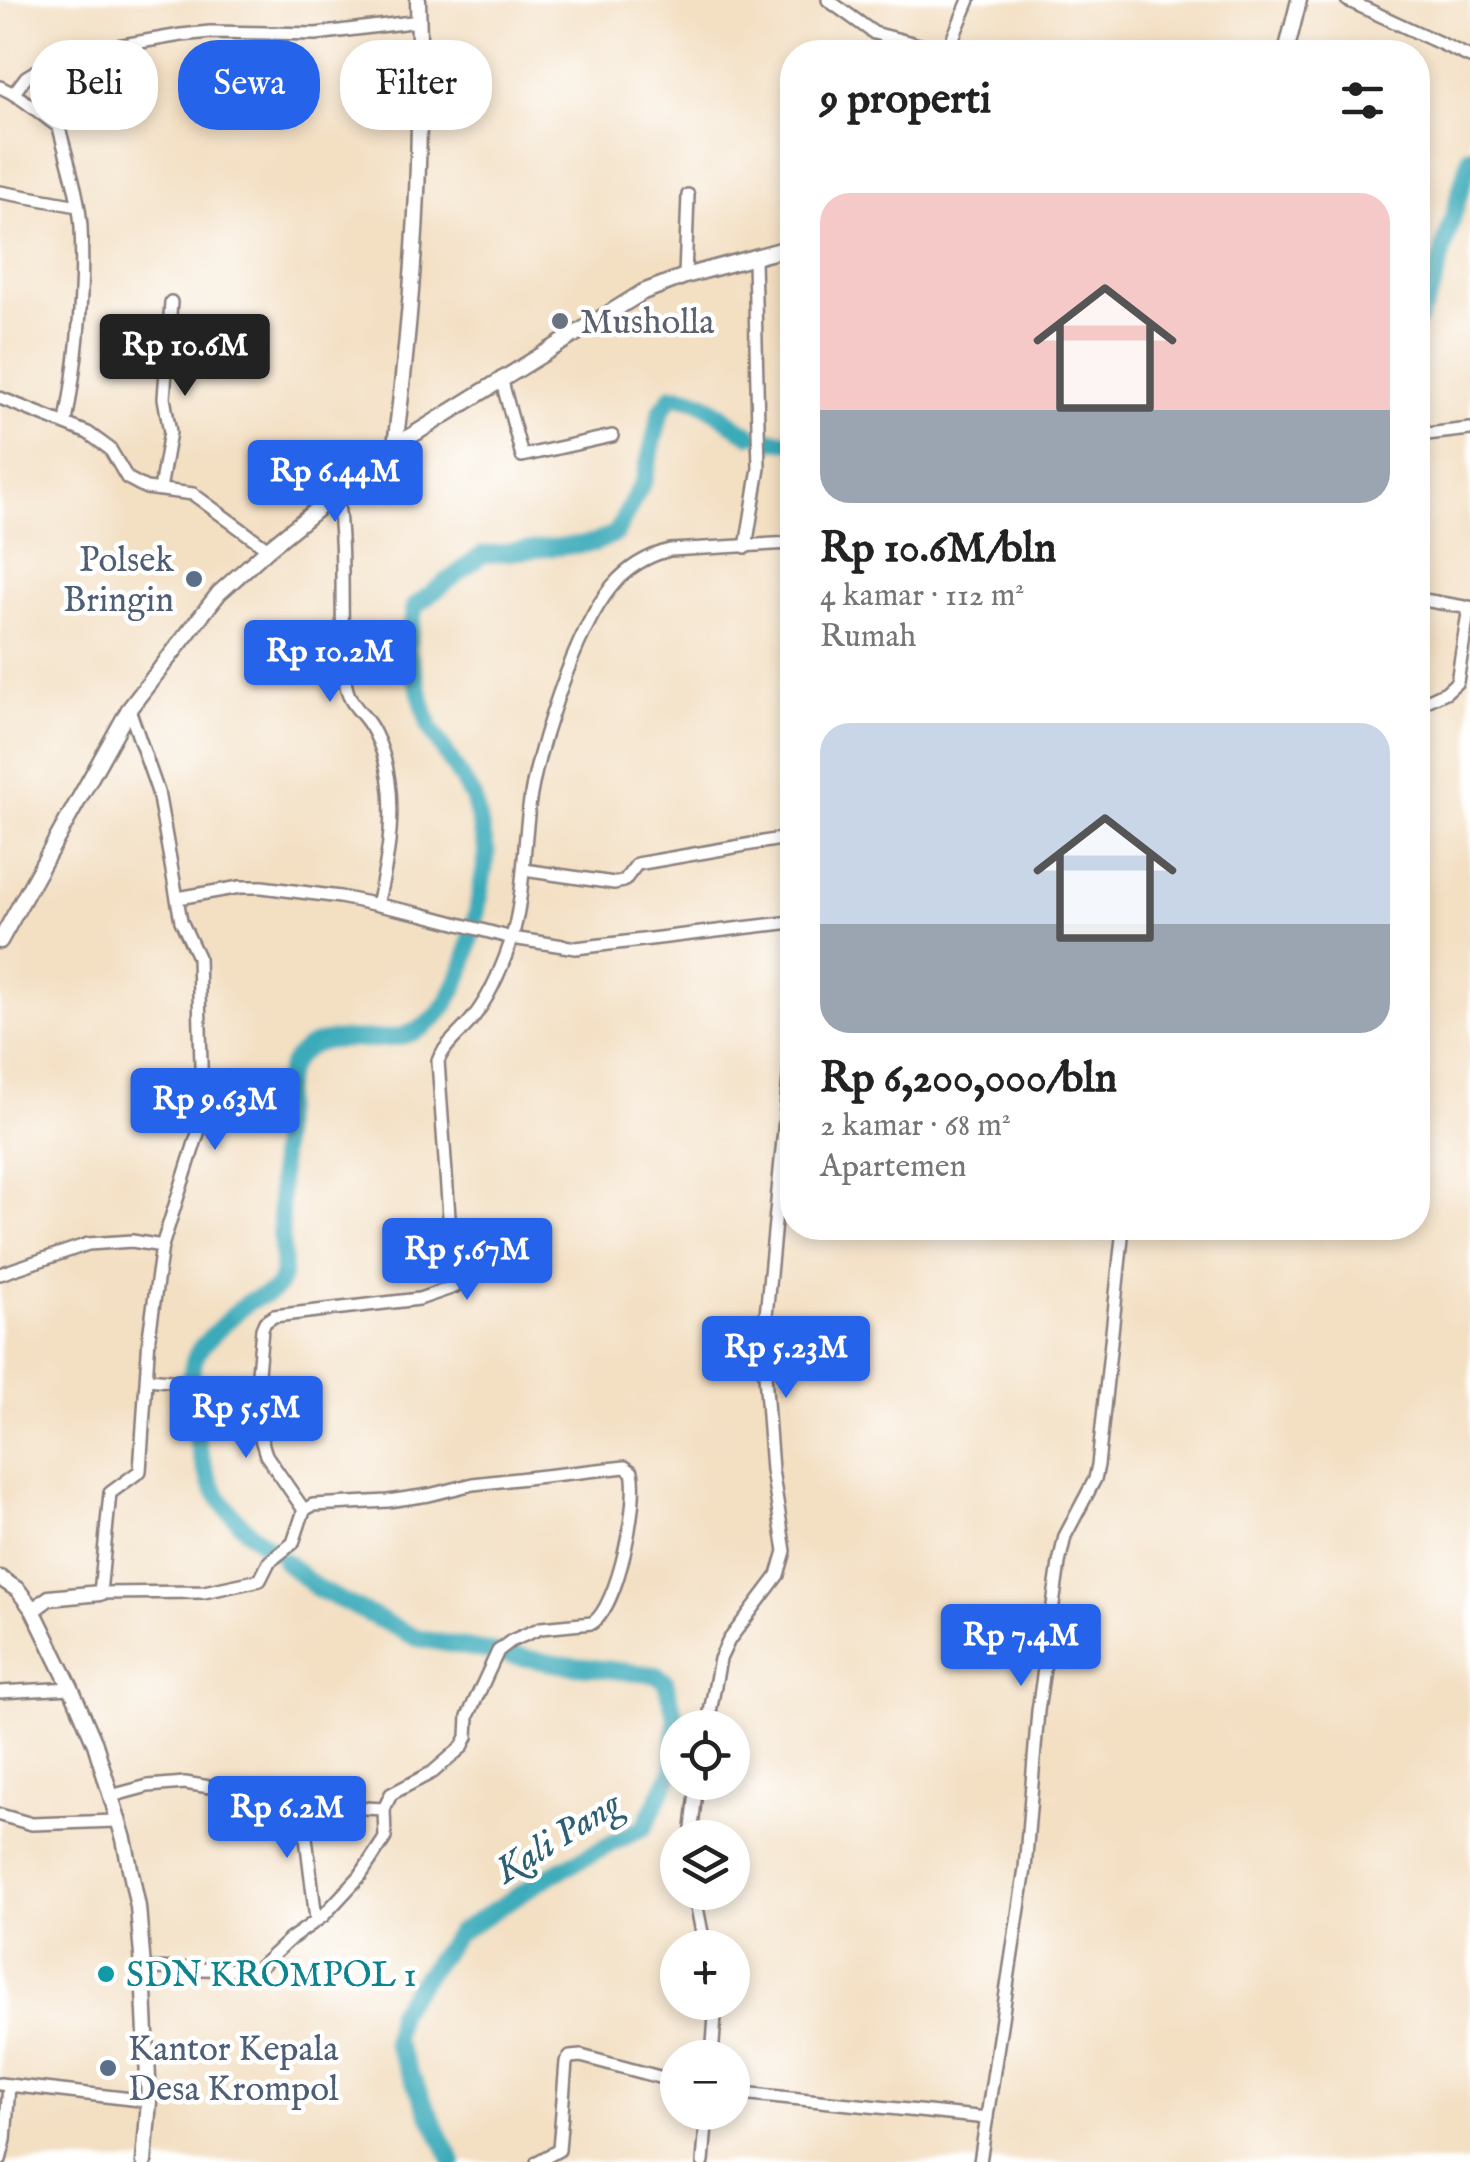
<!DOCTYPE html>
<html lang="id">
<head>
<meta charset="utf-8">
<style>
  body { margin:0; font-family:"IM FELL English",serif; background:#f2f2f2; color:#222; height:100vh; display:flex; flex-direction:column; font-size:38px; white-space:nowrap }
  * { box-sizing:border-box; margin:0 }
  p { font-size:32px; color:#767676 }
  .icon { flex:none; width:55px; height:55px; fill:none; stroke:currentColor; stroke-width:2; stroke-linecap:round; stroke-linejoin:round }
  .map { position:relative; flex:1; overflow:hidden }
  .panel { position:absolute; left:780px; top:40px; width:650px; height:1200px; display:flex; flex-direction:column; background:#fff; border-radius:40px; box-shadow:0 5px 15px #0003 }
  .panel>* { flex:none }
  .guide { position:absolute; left:30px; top:40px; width:600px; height:90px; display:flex; gap:20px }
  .buttons { position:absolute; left:660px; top:1710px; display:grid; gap:20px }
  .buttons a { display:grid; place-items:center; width:90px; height:90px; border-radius:50%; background:#fff; box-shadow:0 5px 15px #0003; font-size:50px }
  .price { position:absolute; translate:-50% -85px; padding:0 22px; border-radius:10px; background:#2563eb; color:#fff; font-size:32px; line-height:65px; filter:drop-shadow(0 2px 5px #0008) }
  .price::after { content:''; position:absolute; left:50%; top:60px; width:30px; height:22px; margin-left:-15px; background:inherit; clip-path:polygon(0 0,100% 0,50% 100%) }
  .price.on { background:#222; color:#fff }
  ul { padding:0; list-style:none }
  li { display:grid; align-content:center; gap:20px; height:530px; padding:0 40px }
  li span { display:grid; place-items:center; height:310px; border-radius:30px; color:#555 }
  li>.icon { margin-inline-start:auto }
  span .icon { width:180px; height:180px; fill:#fffc; stroke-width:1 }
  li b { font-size:42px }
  h2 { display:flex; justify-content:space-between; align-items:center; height:120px; padding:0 40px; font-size:42px }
  .chip { padding:0 35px; border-radius:40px; background:#fff; box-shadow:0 5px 15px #0003; font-size:35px; line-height:90px }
  .chip.on { background:#2563eb; color:#fff }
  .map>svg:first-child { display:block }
</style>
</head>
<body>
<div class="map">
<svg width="1470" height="2162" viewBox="0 0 1470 2162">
  <rect width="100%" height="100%" fill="#fff"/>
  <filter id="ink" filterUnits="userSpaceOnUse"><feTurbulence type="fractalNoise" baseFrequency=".01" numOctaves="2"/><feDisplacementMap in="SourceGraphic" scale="20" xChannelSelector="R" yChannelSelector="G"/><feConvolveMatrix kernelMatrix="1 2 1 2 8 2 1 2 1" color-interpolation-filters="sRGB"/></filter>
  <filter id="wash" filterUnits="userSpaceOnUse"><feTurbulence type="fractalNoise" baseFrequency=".0048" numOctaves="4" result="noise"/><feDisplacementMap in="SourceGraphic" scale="40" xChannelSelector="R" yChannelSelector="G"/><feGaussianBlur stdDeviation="2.25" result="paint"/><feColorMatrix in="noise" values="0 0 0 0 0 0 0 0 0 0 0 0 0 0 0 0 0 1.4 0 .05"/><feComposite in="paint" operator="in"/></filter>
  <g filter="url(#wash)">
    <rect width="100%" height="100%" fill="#f3dfc2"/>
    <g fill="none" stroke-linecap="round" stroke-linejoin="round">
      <g stroke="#3baab9" stroke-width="18">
        <polyline points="1418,320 1433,287 1470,156"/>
        <polyline points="766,440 792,442"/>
        <path d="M475 922 487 853 473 797 430 728 407 648 415 606 482 555 595 543 616 533 644 480 661 411 672 396C707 395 723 421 750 435"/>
        <path d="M272 1551C250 1533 229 1515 215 1491 197 1460 177 1373 203 1345 216 1331 232 1316 247 1303 255 1297 267 1296 274 1290 278 1287 280 1282 282 1277 285 1264 281 1245 281 1231 280 1199 276 1089 291 1065 331 998 437 1105 471 937"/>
        <polyline points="284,1561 318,1589 417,1638 558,1664 657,1675 665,1681 676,1719 673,1770 644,1827 551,1875 458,1933 398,2011 394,2041 453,2162"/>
      </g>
    </g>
  </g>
  <g filter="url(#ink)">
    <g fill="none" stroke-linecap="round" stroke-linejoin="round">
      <defs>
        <g id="minor">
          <polyline points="828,0 874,33 946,52"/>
          <polyline points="1347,0 1470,57"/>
          <polyline points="947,52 969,0"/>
          <path d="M0 87C23 97 39 113 59 127 67 160 79 194 81 227 84 290 77 361 66 422"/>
          <polyline points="14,93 26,77 36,71 111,47 181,35 210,32 316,34 419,21"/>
          <polyline points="0,192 78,206"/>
          <polyline points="685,276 688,195"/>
          <polyline points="501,378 522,456 612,436"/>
          <polyline points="0,398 88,433 110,449 127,478 146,488 193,494 268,549"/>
          <polyline points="1418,435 1470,429"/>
          <polyline points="160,489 170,432 164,398 171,302"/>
          <path d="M337 497C346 557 339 619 345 680 348 707 364 711 374 732 401 784 391 851 377 904"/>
          <polyline points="746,547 759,468 754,259"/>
          <polyline points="1418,599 1470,608"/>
          <polyline points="1418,705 1446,692 1457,682 1469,607"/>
          <path d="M129 709 158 792 181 921 198 957 202 1100 200 1127 162 1246 149 1337 140 1471 110 1493 100 1593 204 1592 260 1580 269 1562 293 1543 304 1510 313 1505 388 1501 429 1495 473 1484 625 1467 632 1472C639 1501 618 1608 592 1623L541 1628 511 1641 498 1651 468 1716 467 1737 462 1747 433 1772 391 1794 384 1809 385 1838 360 1876 323 1916 289 1940 257 1970 143 1968"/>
          <polyline points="524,870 614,883 624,881 637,864 792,837"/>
          <polyline points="178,898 240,887 262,887 340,897 421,914 512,938 576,948 792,922"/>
          <polyline points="0,1274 88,1244 132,1241 162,1246"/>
          <path d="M147 1379 252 1388 257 1384 262 1329 265 1322 274 1316 419 1299 454 1287 438 1061C444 1045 461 1033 472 1019 489 998 501 970 510 944 524 900 523 853 529 807 537 749 575 631 612 586 628 567 646 556 670 550L792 543"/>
          <polyline points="255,1387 261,1439 266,1455 304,1510"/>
          <polyline points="0,1692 71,1688"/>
          <polyline points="707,1728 720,1659 729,1640 778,1575 785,1551 772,1470 763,1347 792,1046"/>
          <polyline points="111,1796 148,1786 185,1783 327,1806 384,1809"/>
          <polyline points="308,1803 305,1829 316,1919"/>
          <polyline points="0,1815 32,1824 116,1821"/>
          <polyline points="691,1838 697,1782"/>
          <polyline points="694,1892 705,1948"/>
          <polyline points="712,2058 716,2002"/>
          <polyline points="0,2084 149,2101"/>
          <polyline points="732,2092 987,2118"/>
          <polyline points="0,2160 5,2140 9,2085"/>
          <polyline points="537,2162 559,2150 566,2062 570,2057 581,2056 678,2082"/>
          <polyline points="703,2162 707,2112"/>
          <polyline points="980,2162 1025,1869 1038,1711 1059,1563 1065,1536 1095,1479 1098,1465 1123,1228"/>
        </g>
        <g id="tertiary">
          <polyline points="1286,52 1299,0"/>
          <path d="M395 446C414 294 423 153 418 0"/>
          <polyline points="0,941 129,709 219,593 268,549 395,446 643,292 685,276 792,247"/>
          <polyline points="0,1578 18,1590 33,1610 71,1688 95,1744 124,1839 138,1907 143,1968 149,2101 144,2162"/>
          <polyline points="33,1610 49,1598 100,1593"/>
        </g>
      </defs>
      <use href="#minor" stroke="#8a807e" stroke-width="16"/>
      <use href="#tertiary" stroke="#8a807e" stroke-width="19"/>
      <use href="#minor" stroke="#fff" stroke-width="11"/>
      <use href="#tertiary" stroke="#fff" stroke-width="14"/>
    </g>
  </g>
  <circle fill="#6b7280" stroke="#fff" stroke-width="4" cx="560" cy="321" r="10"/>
  <g fill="#5c6f8a" stroke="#fff" stroke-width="4">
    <circle cx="194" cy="579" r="10"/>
    <circle cx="108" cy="2068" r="10"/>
  </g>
  <circle fill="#0f9aa8" stroke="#fff" stroke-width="4" cx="106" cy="1974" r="10"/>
  <g text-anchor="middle" stroke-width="9" stroke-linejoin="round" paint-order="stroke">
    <g font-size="35" fill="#5b616d" stroke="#fff" text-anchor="start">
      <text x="580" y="333">Musholla</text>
    </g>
    <g font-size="35" fill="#4e5e75" stroke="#fff" text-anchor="end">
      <text x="174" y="571">Polsek<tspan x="174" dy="40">Bringin</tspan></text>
      <text x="128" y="2060" text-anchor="start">Kantor Kepala<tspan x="128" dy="40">Desa Krompol</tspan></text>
    </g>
    <g font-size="35" fill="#0d838f" stroke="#fff" text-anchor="start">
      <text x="126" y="1986">SDN KROMPOL 1</text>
    </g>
    <g font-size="38" font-style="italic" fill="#2d5f74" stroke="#fff">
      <text transform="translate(557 1836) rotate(-32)" y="13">Kali Pang</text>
    </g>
  </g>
</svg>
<div class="buttons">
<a><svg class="icon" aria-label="locate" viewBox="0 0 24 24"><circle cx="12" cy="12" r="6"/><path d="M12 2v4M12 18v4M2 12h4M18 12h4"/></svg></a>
<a><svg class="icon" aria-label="layers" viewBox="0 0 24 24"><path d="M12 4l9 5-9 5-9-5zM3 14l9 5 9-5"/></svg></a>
<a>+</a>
<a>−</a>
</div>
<b class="price on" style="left:185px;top:399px">Rp 10.6M</b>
<b class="price" style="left:335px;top:525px">Rp 6.44M</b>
<b class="price" style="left:330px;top:705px">Rp 10.2M</b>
<b class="price" style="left:215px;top:1153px">Rp 9.63M</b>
<b class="price" style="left:467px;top:1303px">Rp 5.67M</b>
<b class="price" style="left:786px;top:1401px">Rp 5.23M</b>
<b class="price" style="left:246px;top:1461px">Rp 5.5M</b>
<b class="price" style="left:1021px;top:1689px">Rp 7.4M</b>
<b class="price" style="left:287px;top:1861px">Rp 6.2M</b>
<div class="guide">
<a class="chip">Beli</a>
<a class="chip on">Sewa</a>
<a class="chip">Filter</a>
</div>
<section class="panel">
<h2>9 properti<svg class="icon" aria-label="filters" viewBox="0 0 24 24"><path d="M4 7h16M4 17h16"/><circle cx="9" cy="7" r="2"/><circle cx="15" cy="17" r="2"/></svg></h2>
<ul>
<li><span style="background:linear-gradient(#f6c9c9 70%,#9aa5b1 0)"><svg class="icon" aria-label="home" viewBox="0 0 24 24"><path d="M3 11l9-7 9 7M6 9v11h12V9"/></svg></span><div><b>Rp 10.6M/bln</b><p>4 kamar · 112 m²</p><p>Rumah</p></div></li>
<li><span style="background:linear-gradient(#c9d6e8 65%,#9aa5b1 0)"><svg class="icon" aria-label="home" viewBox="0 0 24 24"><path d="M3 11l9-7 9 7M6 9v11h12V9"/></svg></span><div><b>Rp 6,200,000/bln</b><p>2 kamar · 68 m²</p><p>Apartemen</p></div></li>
</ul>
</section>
</div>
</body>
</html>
